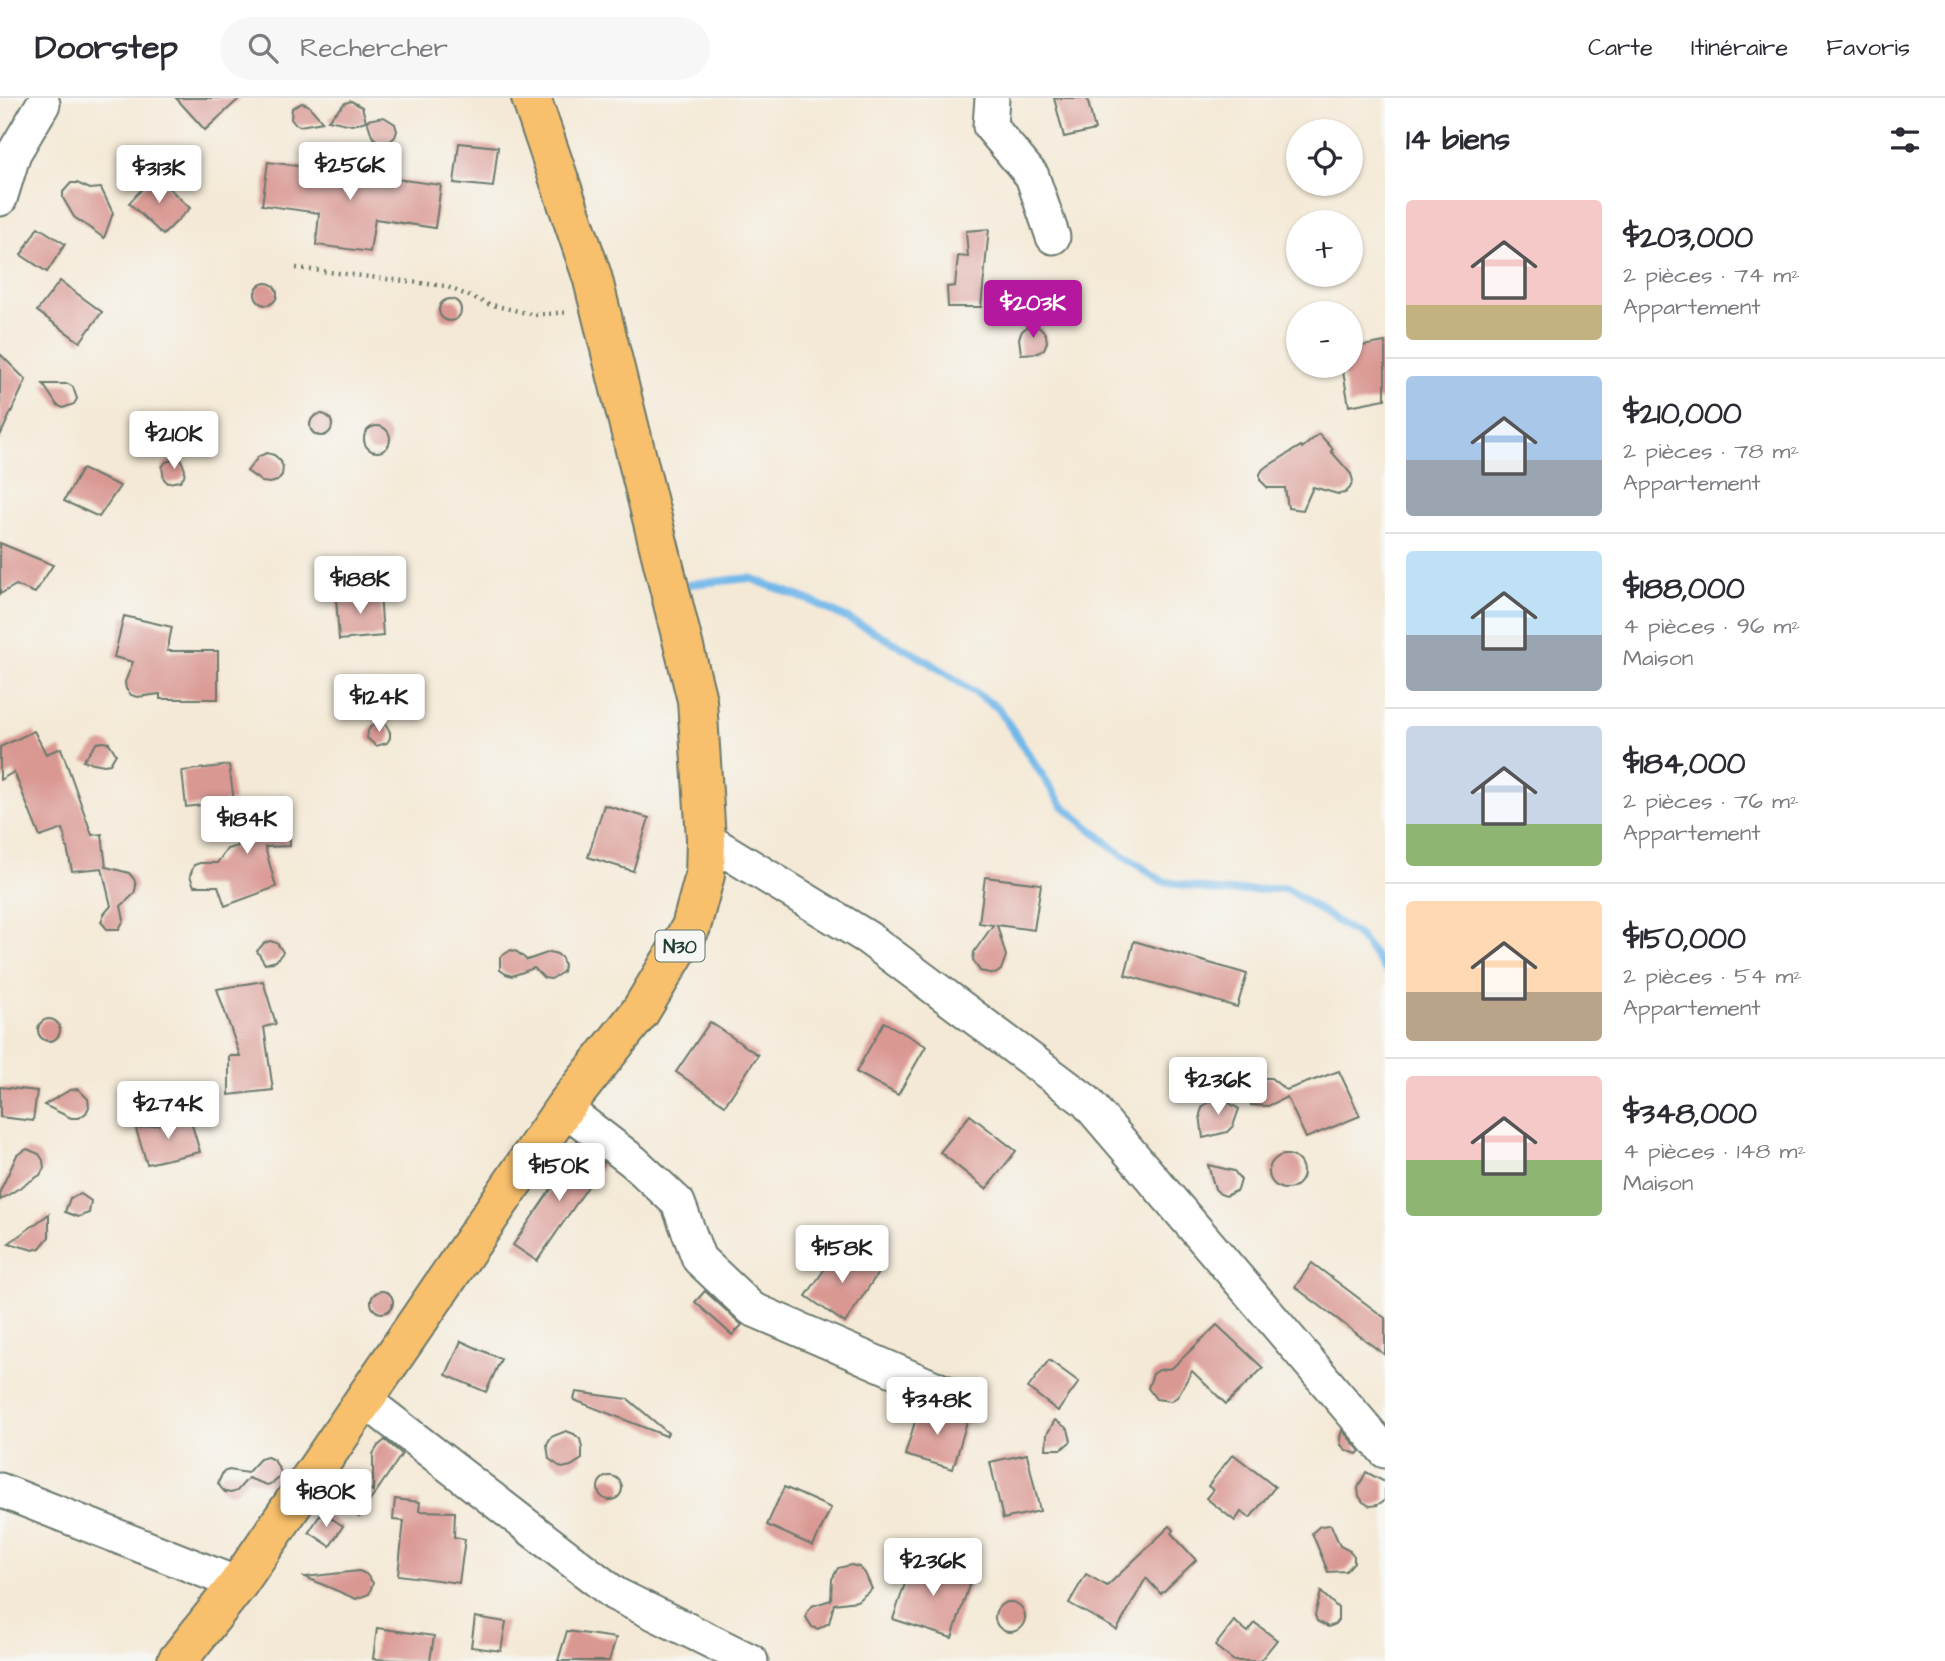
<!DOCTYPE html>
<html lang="fr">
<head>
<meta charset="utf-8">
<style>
  body { margin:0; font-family:"Architects Daughter",sans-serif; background:#f7f7f7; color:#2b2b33; height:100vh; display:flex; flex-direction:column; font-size:26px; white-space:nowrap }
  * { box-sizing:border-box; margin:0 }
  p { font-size:23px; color:#7c7c81 }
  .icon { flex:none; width:38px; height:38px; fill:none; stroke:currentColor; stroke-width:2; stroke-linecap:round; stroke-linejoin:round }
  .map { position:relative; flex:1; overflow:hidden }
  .side { display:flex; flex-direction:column; background:#fff; width:560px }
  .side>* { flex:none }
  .buttons { position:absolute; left:1286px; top:21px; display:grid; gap:14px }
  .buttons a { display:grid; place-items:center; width:77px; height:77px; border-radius:50%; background:#fff; box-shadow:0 2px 5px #0004; font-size:35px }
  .price { position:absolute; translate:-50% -60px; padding:0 16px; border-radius:7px; background:#fff; color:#222; font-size:23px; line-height:46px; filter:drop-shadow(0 2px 4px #0008) }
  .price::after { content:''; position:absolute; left:50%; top:42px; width:21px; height:16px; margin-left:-10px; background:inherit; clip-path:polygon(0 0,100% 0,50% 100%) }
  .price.current { background:#b5179e; color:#fff }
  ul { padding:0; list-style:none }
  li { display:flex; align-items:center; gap:21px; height:175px; padding:0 21px }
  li+li { border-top:2px solid #e1e1e2 }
  li span { display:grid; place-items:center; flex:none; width:196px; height:140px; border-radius:7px; color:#555 }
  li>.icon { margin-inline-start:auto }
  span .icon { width:84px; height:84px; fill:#fffc; stroke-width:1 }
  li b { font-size:30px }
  h2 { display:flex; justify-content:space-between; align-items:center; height:84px; padding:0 21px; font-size:30px }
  header { display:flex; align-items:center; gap:42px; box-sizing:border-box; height:98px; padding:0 35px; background:#fff; border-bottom:2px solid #e1e1e2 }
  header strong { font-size:33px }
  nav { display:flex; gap:38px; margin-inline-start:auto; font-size:24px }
  .search { width:490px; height:63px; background:#f7f7f7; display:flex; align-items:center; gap:18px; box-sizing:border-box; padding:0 24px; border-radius:38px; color:#7c7c81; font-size:26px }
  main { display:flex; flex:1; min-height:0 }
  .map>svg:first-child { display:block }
</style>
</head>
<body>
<header>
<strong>Doorstep</strong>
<div class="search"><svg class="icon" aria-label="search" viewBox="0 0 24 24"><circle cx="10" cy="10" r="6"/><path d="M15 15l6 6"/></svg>Rechercher</div>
<nav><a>Carte</a><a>Itinéraire</a><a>Favoris</a></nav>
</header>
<main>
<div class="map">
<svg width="1385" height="1563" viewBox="0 0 1385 1563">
  <rect width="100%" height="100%" fill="#f6f6f2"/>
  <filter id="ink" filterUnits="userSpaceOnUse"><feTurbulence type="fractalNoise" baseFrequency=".0143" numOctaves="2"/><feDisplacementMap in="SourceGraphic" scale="14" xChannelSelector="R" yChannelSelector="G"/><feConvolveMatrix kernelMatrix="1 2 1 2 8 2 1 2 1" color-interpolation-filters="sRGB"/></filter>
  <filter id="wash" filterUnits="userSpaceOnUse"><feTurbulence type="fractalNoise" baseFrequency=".00686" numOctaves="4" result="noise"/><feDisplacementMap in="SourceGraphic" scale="28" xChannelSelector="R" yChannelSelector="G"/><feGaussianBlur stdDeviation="1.57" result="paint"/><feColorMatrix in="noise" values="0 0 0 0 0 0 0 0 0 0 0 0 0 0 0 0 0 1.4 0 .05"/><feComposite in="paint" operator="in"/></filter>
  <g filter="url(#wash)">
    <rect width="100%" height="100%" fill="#f4e9d6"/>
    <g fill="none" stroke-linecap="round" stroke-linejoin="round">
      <polyline stroke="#72b7e9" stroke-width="8" points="691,486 750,480 811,503 873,533 929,564 998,610 1062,707 1117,753 1162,783 1222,794 1286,790 1359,838 1385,871"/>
    </g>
    <g id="blocks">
      <g fill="#da9893">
        <polygon points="176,0 240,0 205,32"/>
        <polygon points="1054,0 1087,0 1095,32 1064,39"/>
        <polygon points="351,3 362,9 366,23 352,27 328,22 345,5"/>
        <polygon points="302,5 308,7 323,24 300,28 295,26 291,21 292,10"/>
        <polygon points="384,19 395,26 397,33 395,39 383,49 372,38 367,22"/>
        <polygon points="459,45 498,49 493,89 454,85"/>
        <polygon points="268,64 441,87 435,130 375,121 370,154 316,147 319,115 262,107"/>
        <polygon points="155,77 190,110 163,137 129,105"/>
        <polygon points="71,85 77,85 90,91 101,90 113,115 104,140 74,119 63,100 63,94"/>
        <polygon points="38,129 65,146 47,174 21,157"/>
        <polygon points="989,131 981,209 948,209 947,189 955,188 958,158 968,159 966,133"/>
        <polygon points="60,183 102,214 80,244 37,213"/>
        <circle cx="266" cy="196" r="11"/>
        <circle cx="450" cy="212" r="11"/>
        <polygon points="1028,228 1035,228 1042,231 1046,237 1047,244 1044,251 1038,255 1021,256 1019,240 1022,233"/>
        <polygon points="1385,244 1385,301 1349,308 1342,268 1351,268 1351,250"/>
        <polygon points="0,256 26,282 0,338"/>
        <polygon points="43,286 68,286 73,289 77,301 74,306 63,310 57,307"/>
        <circle cx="321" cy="327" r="11"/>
        <circle cx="377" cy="341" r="13"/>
        <polygon points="1319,336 1333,351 1331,353 1351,376 1353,383 1350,390 1345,395 1338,396 1313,389 1303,412 1288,410 1285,390 1268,390 1260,382 1260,376 1263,371 1301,348 1302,350"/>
        <polygon points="267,355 274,357 280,362 283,369 282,377 277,383 270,385 262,384 247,373 259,358"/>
        <polygon points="180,359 185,372 184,378 180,383 168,385 164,381 162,369 166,364"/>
        <polygon points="82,371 120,388 99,419 64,403"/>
        <polygon points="0,445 53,467 35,495 16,487 0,496"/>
        <polygon points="380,495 383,538 339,542 336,499"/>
        <polygon points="124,518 172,529 167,553 218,553 218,601 160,601 160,596 137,599 131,597 126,591 125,584 133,564 114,559"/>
        <polygon points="390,587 396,588 401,598 400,604 383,621 378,598 384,588"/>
        <polygon points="383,622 390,634 390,640 387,645 376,648 367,640 368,633 371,628"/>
        <polygon points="34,633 46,656 61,650 92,737 102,736 106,769 129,775 134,781 136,788 134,796 121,808 124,822 119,831 107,831 101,824 104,816 111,808 102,770 72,773 63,731 40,739 14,674 0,682 0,649"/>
        <polygon points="103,644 109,645 116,656 110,666 104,667 83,663 97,645"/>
        <polygon points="229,667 234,703 186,709 182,673"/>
        <polygon points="604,707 649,720 633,773 588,759"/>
        <polygon points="289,709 290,748 265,749 276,789 225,808 218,788 194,788 190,778 194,767 200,765 217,765 227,751 238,748 236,711"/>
        <polygon points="985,779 1041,786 1034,832 997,827 1006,858 1001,872 995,876 980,873 973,862 974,854 993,827 979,825"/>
        <polygon points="270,843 277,845 283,854 276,863 265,866 257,853 264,845"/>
        <polygon points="1134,843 1247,876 1237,909 1125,877"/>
        <polygon points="511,852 517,854 527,862 550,854 557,856 562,860 564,867 563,874 551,881 544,880 534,870 512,878 506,876 500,872 500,859"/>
        <polygon points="263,883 276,926 264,929 273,992 229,997 229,958 240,958 217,891"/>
        <circle cx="49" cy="932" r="11"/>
        <polygon points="710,924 758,957 725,1007 676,974"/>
        <polygon points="884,924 926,948 898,997 856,974"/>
        <polygon points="1339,973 1360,1018 1306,1040 1287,999 1268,1008 1251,1007 1252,989 1256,983 1263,980 1271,980 1286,992"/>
        <polygon points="0,989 37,993 33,1023 0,1019"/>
        <polygon points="78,991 88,1001 89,1009 86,1015 79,1020 71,1020 44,1007 70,992"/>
        <polygon points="1216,1000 1224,1002 1239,1011 1233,1028 1227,1034 1203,1040 1200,1016 1203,1008"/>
        <polygon points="970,1017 1016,1053 986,1091 940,1054"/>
        <polygon points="190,1020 200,1054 147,1066 136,1031"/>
        <polygon points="581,1047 604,1065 537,1163 513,1147"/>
        <polygon points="27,1051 39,1056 43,1062 44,1070 40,1077 0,1102 0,1093 17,1057"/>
        <circle cx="1286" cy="1074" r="17"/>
        <polygon points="1208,1067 1234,1073 1241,1082 1238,1092 1226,1098 1220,1096 1215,1091"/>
        <polygon points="81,1096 91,1103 89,1115 78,1119 65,1114 70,1100"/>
        <polygon points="49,1116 49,1139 40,1150 33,1152 9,1145"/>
        <polygon points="840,1149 878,1175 845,1225 806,1198"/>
        <polygon points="1312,1165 1385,1220 1385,1257 1295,1189"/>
        <circle cx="382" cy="1204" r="11"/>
        <polygon points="705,1193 742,1227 732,1237 695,1204"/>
        <polygon points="1217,1227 1263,1270 1226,1306 1192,1273 1177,1299 1171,1303 1156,1301 1148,1290 1153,1276 1159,1272 1172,1270"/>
        <polygon points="461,1243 501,1261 486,1294 446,1277"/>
        <polygon points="1049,1262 1079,1284 1058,1313 1028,1290"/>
        <polygon points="576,1294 628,1301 668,1335 666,1338 574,1302"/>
        <polygon points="920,1307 968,1320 953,1371 905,1357"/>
        <polygon points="1055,1322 1068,1331 1071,1343 1062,1351 1046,1351 1047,1336"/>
        <polygon points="1342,1332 1360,1353 1357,1356 1346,1352 1341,1347 1340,1340"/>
        <polygon points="566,1333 574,1336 580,1341 582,1349 582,1361 571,1368 562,1370 549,1361 547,1346 551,1339"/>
        <polygon points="385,1342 402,1356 359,1419 336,1403 352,1378 373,1393 373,1356 378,1348"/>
        <polygon points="1027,1356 1040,1413 1003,1421 990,1364"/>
        <polygon points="1233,1356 1275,1389 1250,1420 1241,1414 1235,1423 1206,1400 1213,1392 1208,1388"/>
        <polygon points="267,1359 274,1362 281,1374 279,1380 273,1385 267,1387 248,1380 237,1393 231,1395 225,1394 221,1390 218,1385 223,1374 229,1372 247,1375 260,1361"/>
        <polygon points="1366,1374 1385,1384 1385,1402 1377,1407 1370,1408 1363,1404 1359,1398 1358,1390"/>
        <circle cx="610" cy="1390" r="12"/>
        <polygon points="784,1389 831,1410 813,1448 767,1427"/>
        <polygon points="395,1401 420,1404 419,1413 455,1414 454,1439 465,1441 459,1485 398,1477 404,1423 393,1422"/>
        <polygon points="322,1414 343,1428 330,1448 309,1434"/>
        <polygon points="1331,1427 1340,1448 1350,1453 1354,1458 1354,1464 1346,1473 1328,1474 1312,1435 1320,1428"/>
        <polygon points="1170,1428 1174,1432 1172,1436 1196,1462 1161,1496 1146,1480 1117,1532 1069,1505 1086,1476 1107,1488"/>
        <polygon points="914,1459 972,1478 952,1540 893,1521"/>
        <polygon points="851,1467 859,1469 865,1475 872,1491 857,1503 834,1506 829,1525 818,1531 812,1529 806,1519 808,1512 812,1508 831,1502 832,1481 838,1470"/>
        <polygon points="359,1473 366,1476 373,1485 369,1496 356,1501 305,1479"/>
        <polygon points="1321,1494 1338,1510 1338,1522 1334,1527 1328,1529 1317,1523 1315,1517"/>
        <circle cx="1010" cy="1519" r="15"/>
        <polygon points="475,1519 506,1524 501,1553 471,1549"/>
        <polygon points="1234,1523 1248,1534 1255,1525 1277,1542 1260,1563 1234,1563 1215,1548"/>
        <polygon points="377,1530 434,1538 430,1563 373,1561"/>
        <polygon points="567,1533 616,1540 609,1563 558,1563"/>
      </g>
    </g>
  </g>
  <g filter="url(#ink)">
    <use href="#blocks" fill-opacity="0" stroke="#6a796d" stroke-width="2"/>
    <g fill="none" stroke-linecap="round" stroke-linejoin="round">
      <defs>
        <g id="minor">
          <polyline points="992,0 990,28 1032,78 1053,139"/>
          <polyline points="0,101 14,55 43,6"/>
          <polyline points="706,741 868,840 1086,1003 1385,1353"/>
          <polyline points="564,1010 633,1063 678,1105 699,1161 752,1211 951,1297"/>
          <polyline points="363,1301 615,1496 751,1563"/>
          <polyline points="0,1392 238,1486"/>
        </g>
        <polyline id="major" points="177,1563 238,1486 564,1010 640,914 691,829 705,777 706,741 697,602 592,178 531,0"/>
      </defs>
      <use href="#minor" stroke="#6a796d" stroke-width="37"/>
      <use href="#major" stroke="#6a796d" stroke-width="42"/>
      <polyline stroke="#6a796d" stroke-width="4.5" stroke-dasharray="2 5" stroke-linecap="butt" points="296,170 445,188 488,206 535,217 568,214"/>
      <use href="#minor" stroke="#fff" stroke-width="33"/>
      <use href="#major" stroke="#f8bf6c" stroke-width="38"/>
    </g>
  </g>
  <g text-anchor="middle" stroke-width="5" stroke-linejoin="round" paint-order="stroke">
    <rect fill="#f6f6f2" stroke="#60746d" stroke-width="2" x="655.5" y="832.5" width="49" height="31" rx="5"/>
    <g font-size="19" font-weight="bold" fill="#1f3d34">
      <text x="680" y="855">N30</text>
    </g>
  </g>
</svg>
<div class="buttons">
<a><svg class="icon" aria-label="locate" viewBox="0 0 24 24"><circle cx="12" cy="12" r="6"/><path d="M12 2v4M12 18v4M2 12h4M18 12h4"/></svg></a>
<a>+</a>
<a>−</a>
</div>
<b class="price" style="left:350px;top:104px">$256K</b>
<b class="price" style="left:159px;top:107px">$313K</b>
<b class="price current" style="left:1033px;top:242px">$203K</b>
<b class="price" style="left:174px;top:373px">$210K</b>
<b class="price" style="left:360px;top:518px">$188K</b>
<b class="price" style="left:379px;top:636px">$124K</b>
<b class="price" style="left:247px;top:758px">$184K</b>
<b class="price" style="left:1218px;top:1019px">$236K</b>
<b class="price" style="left:168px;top:1043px">$274K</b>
<b class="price" style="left:559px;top:1105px">$150K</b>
<b class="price" style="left:842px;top:1187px">$158K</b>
<b class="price" style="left:937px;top:1339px">$348K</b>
<b class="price" style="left:326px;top:1431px">$180K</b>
<b class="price" style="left:933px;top:1500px">$236K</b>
</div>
<section class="side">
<h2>14 biens<svg class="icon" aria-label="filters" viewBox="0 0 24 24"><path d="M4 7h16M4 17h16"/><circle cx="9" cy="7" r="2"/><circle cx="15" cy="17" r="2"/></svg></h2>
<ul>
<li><span style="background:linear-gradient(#f6c9c9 75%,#c2b280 0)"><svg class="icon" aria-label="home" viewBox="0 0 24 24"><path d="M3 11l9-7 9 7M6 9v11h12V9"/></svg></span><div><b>$203,000</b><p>2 pièces · 74 m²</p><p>Appartement</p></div></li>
<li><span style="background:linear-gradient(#a9c7e8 60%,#9aa5b1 0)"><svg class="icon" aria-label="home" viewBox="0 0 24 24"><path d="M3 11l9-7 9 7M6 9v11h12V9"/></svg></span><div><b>$210,000</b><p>2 pièces · 78 m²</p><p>Appartement</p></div></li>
<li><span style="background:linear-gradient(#bfe0f5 60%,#9aa5b1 0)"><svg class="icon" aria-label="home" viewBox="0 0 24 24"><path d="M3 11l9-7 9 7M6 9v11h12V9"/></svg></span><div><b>$188,000</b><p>4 pièces · 96 m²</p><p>Maison</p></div></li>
<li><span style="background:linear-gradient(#c9d6e8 70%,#8fb573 0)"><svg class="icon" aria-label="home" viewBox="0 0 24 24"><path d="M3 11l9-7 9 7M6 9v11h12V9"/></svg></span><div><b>$184,000</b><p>2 pièces · 76 m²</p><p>Appartement</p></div></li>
<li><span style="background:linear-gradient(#ffd9b3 65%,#b9a48a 0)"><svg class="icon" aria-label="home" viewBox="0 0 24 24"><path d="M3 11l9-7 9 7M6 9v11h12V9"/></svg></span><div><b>$150,000</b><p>2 pièces · 54 m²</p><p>Appartement</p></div></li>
<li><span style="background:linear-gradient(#f6c9c9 60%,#8fb573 0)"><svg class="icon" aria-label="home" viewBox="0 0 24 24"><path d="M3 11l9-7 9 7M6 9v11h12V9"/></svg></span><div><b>$348,000</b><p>4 pièces · 148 m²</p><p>Maison</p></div></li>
</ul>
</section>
</main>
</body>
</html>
